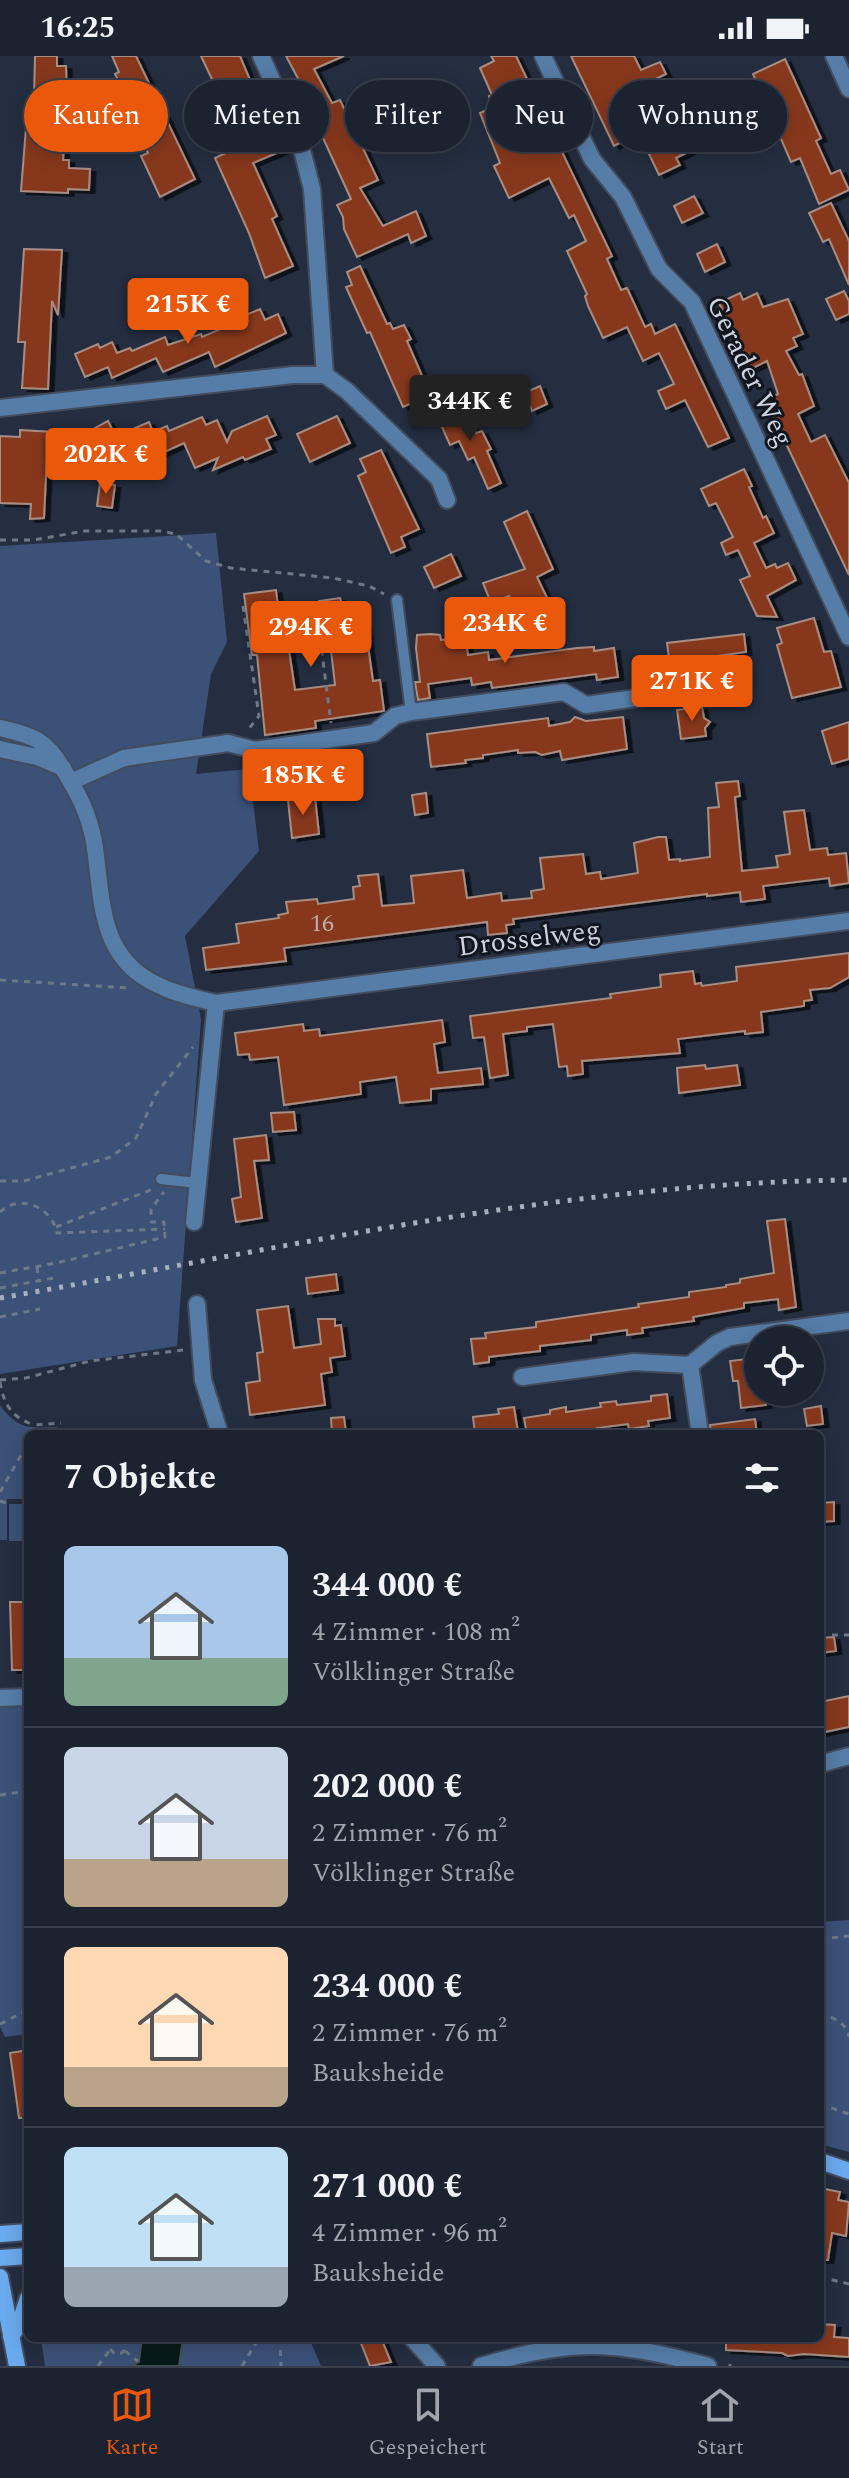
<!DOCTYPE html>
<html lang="de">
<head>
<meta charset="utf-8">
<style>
  body { margin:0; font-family:Spectral,serif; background:#242a38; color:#f1f3f6; height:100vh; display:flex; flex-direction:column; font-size:30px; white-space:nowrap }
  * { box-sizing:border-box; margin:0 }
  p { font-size:26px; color:#a0a4ab }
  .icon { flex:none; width:44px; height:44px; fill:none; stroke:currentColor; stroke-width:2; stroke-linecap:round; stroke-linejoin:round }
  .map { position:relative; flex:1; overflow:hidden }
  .side { position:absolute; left:24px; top:1374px; width:800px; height:912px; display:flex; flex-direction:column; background:#1b2230; border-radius:12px; box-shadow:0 4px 20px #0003,0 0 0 2px #393f4c }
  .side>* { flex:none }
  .hud { position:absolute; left:24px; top:24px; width:802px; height:72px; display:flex; gap:16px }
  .controls { position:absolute; left:744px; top:1270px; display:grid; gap:16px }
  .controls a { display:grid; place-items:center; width:80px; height:80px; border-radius:50%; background:#1b2230; box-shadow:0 4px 20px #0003,0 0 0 2px #393f4c; font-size:40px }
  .price { position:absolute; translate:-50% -68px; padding:0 18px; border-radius:8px; background:#ea580c; color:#fff; font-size:26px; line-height:52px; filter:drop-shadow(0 2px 4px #0008) }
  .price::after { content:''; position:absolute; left:50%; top:48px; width:24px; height:18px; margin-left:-12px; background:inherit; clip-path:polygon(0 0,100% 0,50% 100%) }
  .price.active { background:#222; color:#fff }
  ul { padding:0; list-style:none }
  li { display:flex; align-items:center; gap:24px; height:200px; padding:0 40px }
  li+li { border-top:2px solid #393f4c }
  li span { display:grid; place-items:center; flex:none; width:224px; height:160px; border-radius:12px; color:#555 }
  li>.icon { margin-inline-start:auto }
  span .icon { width:96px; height:96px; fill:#fffc; stroke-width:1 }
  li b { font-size:34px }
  h2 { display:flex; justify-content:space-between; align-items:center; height:96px; padding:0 40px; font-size:34px }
  .tag { padding:0 28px; border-radius:36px; background:#1b2230; box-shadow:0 4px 20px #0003,0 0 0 2px #393f4c; font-size:28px; line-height:72px }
  .tag.active { background:#ea580c; color:#fff }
  .status { display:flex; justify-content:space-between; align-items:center; height:56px; padding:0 40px; background:#1b2230; direction:ltr }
  .status svg { height:22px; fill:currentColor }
  .tabs { display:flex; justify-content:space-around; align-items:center; height:112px; border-top:2px solid #393f4c; background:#1b2230; font-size:22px; color:#a0a4ab }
  .tabs a { display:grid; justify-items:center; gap:4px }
  .tabs .active { color:#ea580c }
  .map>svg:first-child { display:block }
</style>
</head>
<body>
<div class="status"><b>16:25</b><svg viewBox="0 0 49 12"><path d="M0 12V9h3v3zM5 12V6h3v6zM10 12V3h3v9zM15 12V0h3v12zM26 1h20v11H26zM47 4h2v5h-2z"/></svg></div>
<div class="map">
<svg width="849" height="2310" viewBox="0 0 849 2310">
  <defs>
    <filter id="shadow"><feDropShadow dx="5.5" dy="3" stdDeviation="0" flood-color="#0009"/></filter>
  </defs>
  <rect width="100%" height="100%" fill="#242e40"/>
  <g fill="#3c5178">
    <polygon points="216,477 227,586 211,618 196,718 249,713 259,795 185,880 201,963 177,1290 0,1318 0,490"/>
    <path d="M0 1349C18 1374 29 1372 57 1371L58 1378H28V1443H7V1484H0Z"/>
    <rect x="9" y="1448" width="19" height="37"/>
    <polygon points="28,1648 28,1978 5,1981 0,1971 0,1650"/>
    <polygon points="849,1864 849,2096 820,2088 820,1866"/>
    <polygon points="41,2282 309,2282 321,2310 45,2310"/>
  </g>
  <polygon fill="#08191a" stroke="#435155" stroke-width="2" points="142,2282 183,2282 179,2310 131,2310 139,2306"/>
  <g fill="#87391c" stroke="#a88d83" stroke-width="2" filter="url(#shadow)">
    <polygon points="35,0 57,0 57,10 66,10 67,41 34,41"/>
    <polygon points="112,0 136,0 195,123 160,141 141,100 148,97 135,70 132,72 112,29 119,26 115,18 119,16"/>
    <polygon points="201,0 240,0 261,50 264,49 284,94 253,107 277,160 272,163 293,210 265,222 249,177 215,102 243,89 232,64 247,57 235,29 218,36"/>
    <polygon points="286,0 344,0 314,13 332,47 340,44 378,124 360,132 383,170 416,155 426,180 411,187 408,178 357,201 344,173 343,161 337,149 351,143 307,47 310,45"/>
    <polygon points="491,0 516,0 612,200 607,203 621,234 627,232 645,271 651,268 655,278 675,268 729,382 708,391 685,344 666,353 658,335 674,328 659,297 643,305 627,271 603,282 588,250 585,240 587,238 567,195 586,185 574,159 569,162 549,122 509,142 494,110 500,107 480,57 493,51 489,40 492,39 480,12 494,5"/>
    <polygon points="571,0 634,0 641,14 660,6 666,18 643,29 655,56 664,52 677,78 681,77 690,95 676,102 680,109 659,119 639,77 614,90"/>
    <polygon points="785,3 821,82 816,85 831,118 840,114 849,134 819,148 800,102 791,106 753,18"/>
    <polygon points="27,59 42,60 41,68 66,70 63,104 69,104 69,112 90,113 89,134 68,133 68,137 21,135"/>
    <polygon points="694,140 703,157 682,167 674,150"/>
    <polygon points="831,147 849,185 849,229 829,183 823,186 809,157"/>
    <polygon points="717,188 725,206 705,216 697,198"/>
    <polygon points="24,193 62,194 58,259 52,245 48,333 22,332 25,286 18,286"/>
    <polygon points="360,210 387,268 390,267 393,273 404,269 411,283 407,285 436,352 417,360 412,347 403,351 370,276 367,277 346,231 352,229 347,216"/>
    <polygon points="844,235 849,245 849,258 836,264 826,243"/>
    <polygon points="740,237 743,244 757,237 763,251 788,243 803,278 793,282 797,290 786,295 799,319 802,318 814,350 798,358 811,386 825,379 849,427 849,519 765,344 778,338 767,305 751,313 719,247"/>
    <polygon points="242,250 246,259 260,253 265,264 278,258 286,277 215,311 209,296 163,316 156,302 112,322 108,311 85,321 75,298 98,288 100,292 112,286 117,297 130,292 132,295 165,281 168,289 201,278 202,281 230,269 225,258"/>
    <polygon points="540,330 547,348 532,355 524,337"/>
    <polygon points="460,349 476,377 482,375 491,393 487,395 501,427 488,433 474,401 468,404 459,385 450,389 437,360"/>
    <polygon points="267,360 276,379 266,383 271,393 245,404 243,401 213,414 218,402 195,412 184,387 140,407 126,376 149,366 153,376 167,370 169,375 202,361 206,369 217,364 227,386 232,375"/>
    <polygon points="337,360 350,387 310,406 297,378"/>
    <polygon points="108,365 118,385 89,398 81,380"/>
    <polygon points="20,374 54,376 52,400 47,399 44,462 30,463 31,448 0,447 0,380 20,381"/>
    <polygon points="86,392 92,406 78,412 72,399"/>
    <polygon points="381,394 419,473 401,481 405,491 391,497 358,420 366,416 360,403"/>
    <polygon points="744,413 752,430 749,431 763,462 766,460 774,477 754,487 766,512 775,508 777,512 788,507 796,524 767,540 777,561 757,560 740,524 750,520 738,494 726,499 721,487 733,481 716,447 709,450 701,433"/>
    <polygon points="100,427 115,429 112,452 97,450"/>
    <polygon points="527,455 553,513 537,521 551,550 535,557 533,554 515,560 509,540 491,547 483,527 525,513 504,466"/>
    <polygon points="451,498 461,520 434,532 424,511"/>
    <polygon points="276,534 278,551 269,552 281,568 284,595 289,594 295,634 335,629 330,586 325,586 319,545 340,542 347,563 364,561 373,625 380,624 384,655 315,665 316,672 265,679 257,599 252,599 244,538"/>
    <polygon points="814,562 824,596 831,595 841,631 792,642 777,589 782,587 777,572"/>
    <polygon points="431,578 440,579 441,584 461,582 466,586 468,599 488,596 489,604 577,592 594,591 594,595 614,592 618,621 597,624 596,618 492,632 491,626 472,629 471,622 428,628 430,642 418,644 415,626 420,626 416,592 417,579"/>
    <polygon points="744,578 746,596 710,601 711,613 671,618 667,587"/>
    <polygon points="702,651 704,662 710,666 705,672 706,680 681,683 677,654"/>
    <polygon points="575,661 586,665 623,661 627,693 562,704 560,695 542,699 535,696 518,697 518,694 483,699 483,702 465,704 466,707 431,711 427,678 548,662 549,670 570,666"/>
    <polygon points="849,666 849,703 832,708 822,675"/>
    <polygon points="352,696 354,712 346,713 349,728 322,732 319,706 327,704 326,699"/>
    <polygon points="738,725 740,740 735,741 742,815 778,811 776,800 790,798 784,756 804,754 810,794 827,792 828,799 846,797 849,827 830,830 829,822 763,830 765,843 741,846 740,836 707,840 707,838 513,863 514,868 506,869 507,877 488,879 487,866 284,892 286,905 206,914 203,892 239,887 236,868 279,862 278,859 288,857 286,846 317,843 318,848 354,843 353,831 360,830 358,820 378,818 382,850 414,847 411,820 463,814 467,842 501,837 502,845 532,842 531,835 544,833 540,802 583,798 586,818 600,816 601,823 638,817 634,787 658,781 666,781 669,804 680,803 680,805 710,801 708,752 719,751 716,727"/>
    <polygon points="426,737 428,757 415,759 412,739"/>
    <polygon points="315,741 319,778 292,782 288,744"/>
    <polygon points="849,897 849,921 830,932 810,934 812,944 804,945 804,950 761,956 763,976 745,978 745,975 678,983 680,997 582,1005 583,1018 568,1020 567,1010 559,1011 553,968 527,971 527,975 503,978 508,1019 490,1022 484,981 473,982 470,960 611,942 610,938 661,931 660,919 693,915 695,928 701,927 702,930 737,925 736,911"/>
    <polygon points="442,964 445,986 434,988 438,1017 481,1012 483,1028 431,1033 431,1044 400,1047 396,1021 360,1026 361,1038 284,1049 278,1001 250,1004 249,998 238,999 235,977 303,968 304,975 319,973 320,980"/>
    <polygon points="705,1009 706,1013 737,1009 740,1029 679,1037 677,1012"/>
    <polygon points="294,1056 296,1074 273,1076 271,1057"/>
    <polygon points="266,1079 269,1104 254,1105 262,1162 236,1166 232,1143 241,1141 234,1083"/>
    <polygon points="785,1163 796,1251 779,1254 778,1243 744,1247 744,1252 693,1261 694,1265 642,1272 643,1277 627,1279 627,1274 591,1279 591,1284 540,1290 540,1295 489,1301 489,1306 474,1308 471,1283 486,1282 485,1277 536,1271 536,1266 639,1251 638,1248 689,1241 689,1236 726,1231 726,1229 740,1227 740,1223 774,1217 767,1165"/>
    <polygon points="336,1218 338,1234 308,1238 306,1222"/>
    <polygon points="288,1250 294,1292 321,1288 318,1263 335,1263 335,1270 341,1269 345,1300 330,1302 332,1316 321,1318 325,1349 250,1359 246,1327 260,1325 257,1297 263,1296 257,1254"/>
    <polygon points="755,1302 758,1336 764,1336 766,1349 741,1352 738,1325 733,1325 730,1305"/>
    <polygon points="667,1338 670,1362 648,1365 649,1370 629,1373 628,1368 597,1372 598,1377 588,1378 578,1378 578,1375 527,1378 524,1362 550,1358 550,1354 566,1351 566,1356 601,1351 600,1347 616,1345 617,1349 651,1345 651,1340"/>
    <polygon points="821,1350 823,1368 807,1370 804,1353"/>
    <polygon points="514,1351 518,1376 475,1378 473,1361 499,1358 498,1353"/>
    <polygon points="344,1361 346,1377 332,1378 331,1362"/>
    <polygon points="755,1363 757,1378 711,1378 710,1369"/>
    <polygon points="834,1446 834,1465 820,1466 820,1447"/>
    <polygon points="10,1546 28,1546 28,1614 12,1614"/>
    <polygon points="834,1581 836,1595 820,1597 820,1582"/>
    <polygon points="849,1640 849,1671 820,1677 820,1646"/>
    <polygon points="28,1994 28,2062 19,2062 10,1997"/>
    <polygon points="820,2132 840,2136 838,2144 849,2146 846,2180 832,2177 828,2204 820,2204"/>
    <polygon points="820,2268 835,2269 834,2281 849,2282 849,2301 804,2298 788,2300 782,2297 726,2294 726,2282 820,2282"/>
    <polygon points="359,2282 381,2282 391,2306 370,2310"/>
  </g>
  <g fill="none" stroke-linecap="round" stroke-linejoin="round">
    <defs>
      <g id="lane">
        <polyline points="397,544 411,656"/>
        <polyline points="161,1123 197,1127"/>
      </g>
      <g id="street">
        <polyline points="261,0 300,86 312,133 325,319"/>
        <polyline points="543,0 592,103 623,141 659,213 692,246 849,581"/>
        <polyline points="834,0 849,33"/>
        <polyline points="0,352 293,319 325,319 347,335 439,423 447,444"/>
        <path d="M0 672C33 680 46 683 63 713 78 737 89 758 94 786 102 833 97 889 142 920 164 935 190 941 216 947L849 865"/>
        <polyline points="0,693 37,701 63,712"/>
        <polyline points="73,725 124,702 228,687 255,694 374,677 395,660 411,656 564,636 586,649 728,629"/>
        <polyline points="194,1166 216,947"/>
        <polyline points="197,1248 203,1324 220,1378"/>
        <polyline points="690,1309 700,1378"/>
        <polyline points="522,1321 634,1306 690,1309 717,1287 730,1281 849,1265"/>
        <polyline points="0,1642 28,1641"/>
        <polyline points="820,1708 849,1700"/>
        <polyline points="412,2282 437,2310"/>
        <path d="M481 2310C570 2282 619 2285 708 2310"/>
      </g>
      <g id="secondary">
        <polyline points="820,2105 849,2115"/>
        <polyline points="0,2178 28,2176"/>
        <polyline points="0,2202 28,2200"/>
        <polyline points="0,2221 17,2310"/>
        <polyline points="11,2280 19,2269 28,2242"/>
      </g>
    </defs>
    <use href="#lane" stroke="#424c5d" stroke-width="14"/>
    <use href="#street" stroke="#424c5d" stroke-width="20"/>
    <use href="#secondary" stroke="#424c5d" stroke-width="20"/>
    <g stroke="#6f7887" stroke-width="3" stroke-dasharray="6 6" stroke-linecap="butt">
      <polyline points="0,484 33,484 85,475 160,475 176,478 206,505 231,512 333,522 369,530 384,538"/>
      <polyline points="243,550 259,660 248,674"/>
      <polyline points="317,558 331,667"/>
      <polyline points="0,924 128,932"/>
      <polyline points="0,1125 24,1125 111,1101 136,1082 156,1038 193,991"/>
      <path d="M0 1156C20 1137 52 1151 57 1177L165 1173"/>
      <polyline points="56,1171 153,1133"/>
      <polyline points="37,1211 39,1225"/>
      <polyline points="0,1217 56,1207 165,1181 164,1166 151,1166 151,1153 164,1136"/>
      <polyline points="0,1232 54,1222"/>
      <polyline points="0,1261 40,1253"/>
      <polyline points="0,1324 26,1322 90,1305 184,1294"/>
      <path d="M0 1326C4 1349 11 1361 34 1369"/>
      <polyline points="31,1378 34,1369 61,1367"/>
      <polyline points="0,1436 28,1387"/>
      <polyline points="0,1445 9,1448"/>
      <polyline points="820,1579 849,1579"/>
      <polyline points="0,1739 28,1735"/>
      <polyline points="820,1883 849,1880"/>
      <polyline points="24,1955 28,1943"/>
      <path d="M820 1956C832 1962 847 1966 849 1981"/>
      <polyline points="0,1968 28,1954"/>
      <polyline points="820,2048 849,2058"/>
      <polyline points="820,2221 849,2228"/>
      <polyline points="109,2282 108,2291 115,2298 122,2297 126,2292 125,2282"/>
      <polyline points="280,2282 281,2310"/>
      <polyline points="125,2295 138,2305"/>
      <polyline points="98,2310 109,2295"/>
      <polyline points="242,2310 259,2282"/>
      <polyline points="730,2310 730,2308"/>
    </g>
    <use href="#lane" stroke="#567da7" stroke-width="10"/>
    <use href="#street" stroke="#567da7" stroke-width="16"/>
    <use href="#secondary" stroke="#69a9ed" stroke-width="16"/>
    <path stroke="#a8afbd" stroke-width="5" stroke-dasharray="4 8" stroke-linecap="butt" d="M0 1242C281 1193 562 1127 849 1124"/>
  </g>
  <g text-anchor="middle" stroke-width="6" stroke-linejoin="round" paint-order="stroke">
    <g font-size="24" fill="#bcacae">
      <text x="322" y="875">16</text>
    </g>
    <g font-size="28" fill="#cdd3df" stroke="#11161e">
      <text transform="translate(751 315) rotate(64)" y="10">Gerader Weg</text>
      <text transform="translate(529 881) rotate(-7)" y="10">Drosselweg</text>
    </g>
  </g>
</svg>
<div class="controls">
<a><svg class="icon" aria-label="locate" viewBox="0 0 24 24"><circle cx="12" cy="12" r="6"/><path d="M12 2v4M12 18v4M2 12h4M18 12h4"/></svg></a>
</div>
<b class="price" style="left:188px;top:290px">215K €</b>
<b class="price active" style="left:470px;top:387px">344K €</b>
<b class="price" style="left:106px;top:440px">202K €</b>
<b class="price" style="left:505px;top:609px">234K €</b>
<b class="price" style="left:311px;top:613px">294K €</b>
<b class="price" style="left:692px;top:667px">271K €</b>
<b class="price" style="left:303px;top:761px">185K €</b>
<div class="hud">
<a class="tag active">Kaufen</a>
<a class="tag">Mieten</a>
<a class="tag">Filter</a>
<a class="tag">Neu</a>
<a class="tag">Wohnung</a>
</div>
<section class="side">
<h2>7 Objekte<svg class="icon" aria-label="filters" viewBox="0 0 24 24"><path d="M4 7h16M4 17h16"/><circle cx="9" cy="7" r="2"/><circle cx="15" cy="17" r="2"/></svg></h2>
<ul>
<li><span style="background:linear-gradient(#a9c7e8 70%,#7fa58c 0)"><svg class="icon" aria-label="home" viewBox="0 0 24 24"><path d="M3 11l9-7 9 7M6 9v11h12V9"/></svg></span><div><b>344 000 €</b><p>4 Zimmer · 108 m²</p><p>Völklinger Straße</p></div></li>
<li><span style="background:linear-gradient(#c9d6e8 70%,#b9a48a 0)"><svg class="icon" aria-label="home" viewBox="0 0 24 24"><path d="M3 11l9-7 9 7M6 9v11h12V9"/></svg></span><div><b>202 000 €</b><p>2 Zimmer · 76 m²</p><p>Völklinger Straße</p></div></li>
<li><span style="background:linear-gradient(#ffd9b3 75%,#b9a48a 0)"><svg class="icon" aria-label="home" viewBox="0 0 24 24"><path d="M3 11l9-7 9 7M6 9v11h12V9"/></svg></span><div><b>234 000 €</b><p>2 Zimmer · 76 m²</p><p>Bauksheide</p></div></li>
<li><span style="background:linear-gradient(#bfe0f5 75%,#9aa5b1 0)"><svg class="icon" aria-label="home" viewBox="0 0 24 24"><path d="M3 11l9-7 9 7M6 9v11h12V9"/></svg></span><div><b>271 000 €</b><p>4 Zimmer · 96 m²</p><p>Bauksheide</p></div></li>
</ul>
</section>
</div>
<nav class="tabs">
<a class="active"><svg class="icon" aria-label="map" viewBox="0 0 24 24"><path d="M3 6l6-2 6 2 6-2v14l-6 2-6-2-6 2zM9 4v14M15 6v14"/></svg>Karte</a>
<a><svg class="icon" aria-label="saved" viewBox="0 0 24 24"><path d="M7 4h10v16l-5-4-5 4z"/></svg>Gespeichert</a>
<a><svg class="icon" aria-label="home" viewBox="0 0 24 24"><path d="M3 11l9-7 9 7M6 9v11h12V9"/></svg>Start</a>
</nav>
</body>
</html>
